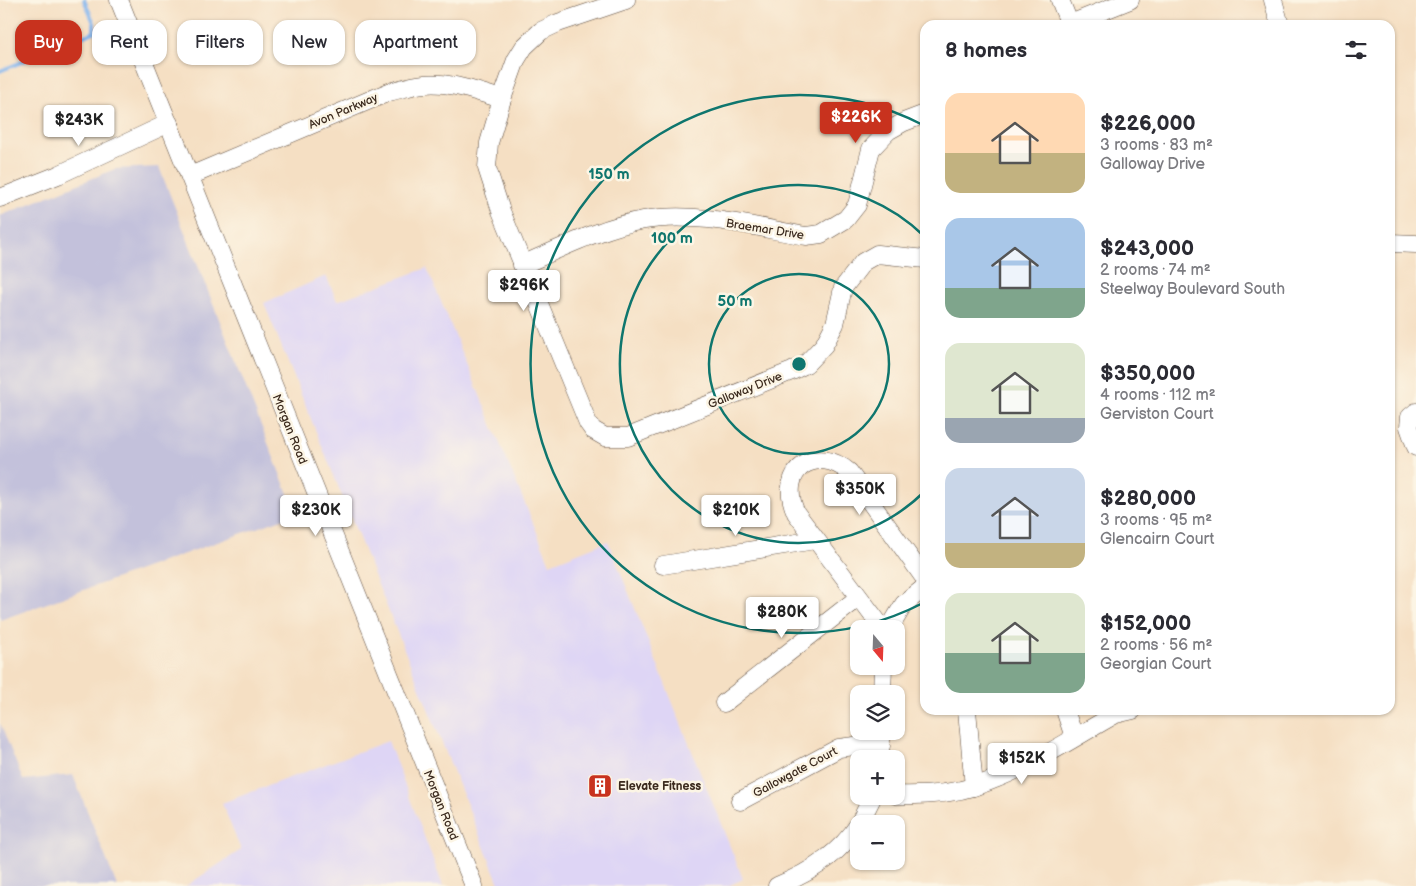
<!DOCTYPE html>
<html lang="en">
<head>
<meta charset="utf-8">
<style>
  body { margin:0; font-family:"Balsamiq Sans",sans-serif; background:#f7f7f7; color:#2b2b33; height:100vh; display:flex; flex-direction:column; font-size:19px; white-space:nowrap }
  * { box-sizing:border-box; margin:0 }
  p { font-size:16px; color:#7c7c81 }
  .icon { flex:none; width:28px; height:28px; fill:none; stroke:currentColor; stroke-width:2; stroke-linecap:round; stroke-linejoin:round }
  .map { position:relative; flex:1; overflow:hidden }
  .panel { position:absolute; left:920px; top:20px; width:475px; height:695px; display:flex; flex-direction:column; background:#fff; border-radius:15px; box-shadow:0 1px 4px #0004 }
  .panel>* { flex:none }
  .guide { position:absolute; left:15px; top:20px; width:475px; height:45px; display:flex; gap:10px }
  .needle { width:32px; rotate:161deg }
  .controls { position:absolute; left:850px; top:620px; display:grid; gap:10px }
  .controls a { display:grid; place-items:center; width:55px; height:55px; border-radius:10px; background:#fff; box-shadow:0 1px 4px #0004; font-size:25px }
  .price { position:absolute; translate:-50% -42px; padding:0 11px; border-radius:5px; background:#fff; color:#222; font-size:16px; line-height:32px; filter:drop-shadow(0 1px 2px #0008) }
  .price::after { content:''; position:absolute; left:50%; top:30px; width:15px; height:11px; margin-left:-8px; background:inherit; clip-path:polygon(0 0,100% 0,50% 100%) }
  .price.current { background:#c8321e; color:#fff }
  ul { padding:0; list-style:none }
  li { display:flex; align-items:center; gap:15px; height:125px; padding:0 25px }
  li span { display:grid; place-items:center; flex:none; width:140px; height:100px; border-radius:15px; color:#555 }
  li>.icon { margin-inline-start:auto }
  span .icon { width:60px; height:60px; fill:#fffc; stroke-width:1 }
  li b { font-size:21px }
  h2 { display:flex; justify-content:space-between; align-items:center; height:60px; padding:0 25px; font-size:21px }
  .tag { padding:0 18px; border-radius:15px; background:#fff; box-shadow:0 1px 4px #0004; font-size:18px; line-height:45px }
  .tag.current { background:#c8321e; color:#fff }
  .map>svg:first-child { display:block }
</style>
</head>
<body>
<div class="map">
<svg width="1416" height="886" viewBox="0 0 1416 886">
  <rect width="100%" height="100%" fill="#fcf5e5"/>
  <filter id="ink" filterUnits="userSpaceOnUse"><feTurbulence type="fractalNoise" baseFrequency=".02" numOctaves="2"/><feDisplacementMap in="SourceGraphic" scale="10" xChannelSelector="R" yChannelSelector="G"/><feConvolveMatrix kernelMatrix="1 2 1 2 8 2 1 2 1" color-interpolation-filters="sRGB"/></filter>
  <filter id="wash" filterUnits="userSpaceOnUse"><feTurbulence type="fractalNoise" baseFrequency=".0096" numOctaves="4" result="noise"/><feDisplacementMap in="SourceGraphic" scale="20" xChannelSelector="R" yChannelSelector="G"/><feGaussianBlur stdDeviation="1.12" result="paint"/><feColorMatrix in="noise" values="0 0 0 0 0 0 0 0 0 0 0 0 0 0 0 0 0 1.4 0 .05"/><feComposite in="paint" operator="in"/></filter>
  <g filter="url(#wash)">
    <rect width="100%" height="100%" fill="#f5dfc3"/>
    <g fill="#ded5f5">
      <polygon points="427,268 550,564 608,541 743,879 728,886 500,886 264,303 326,276 337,301"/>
      <polygon points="388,741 443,886 186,886 241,850 222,803"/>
    </g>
    <g fill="#c3c1db">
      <polygon points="159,167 296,514 0,620 0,216 115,169"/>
      <polygon points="0,723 23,780 73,775 117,886 0,886"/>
    </g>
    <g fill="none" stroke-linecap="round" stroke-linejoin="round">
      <polyline stroke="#7fb3ed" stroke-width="4" points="0,71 94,32 94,23 84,0"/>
    </g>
  </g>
  <g filter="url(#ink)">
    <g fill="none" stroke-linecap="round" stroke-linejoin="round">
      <defs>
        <g id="minor">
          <polyline points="119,0 474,886"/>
          <polyline points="626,0 558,23 541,31 524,47 516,60 502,99 489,143 487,168 501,211 588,423 593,430 605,437 628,437 792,371 806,364 824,345 835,324 843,288 863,262 877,254 925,259"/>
          <polyline points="1060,0 1070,25"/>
          <polyline points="1273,0 1280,25"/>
          <polyline points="1070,24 1130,0"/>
          <path d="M190 176 389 92C401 89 413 85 424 84 450 81 477 92 502 99"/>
          <polyline points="0,198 58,175 169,123"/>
          <polyline points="1390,243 1416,244"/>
          <path d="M522 265C559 249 605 226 644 220 697 211 754 227 806 236L821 234 846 219 857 205 871 149 888 131 904 122 925 114"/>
          <polyline points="1416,412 1410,417 1409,427 1416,447"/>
          <polyline points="663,565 815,540"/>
          <path d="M883 629 796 513C776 469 817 444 849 472L925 579"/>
          <polyline points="889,629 904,604 925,587"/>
          <polyline points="882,694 883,666"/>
          <polyline points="724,703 858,598"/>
          <polyline points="967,710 974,787"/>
          <polyline points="1065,710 1074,737"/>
          <polyline points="879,759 882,731"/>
          <path d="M896 795C922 796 951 794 976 786 1026 770 1071 739 1116 714L1133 710"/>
          <polyline points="740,801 839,748 862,745 881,746"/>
          <polyline points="859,824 873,796"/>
          <path d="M777 886C810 873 839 855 859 824"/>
        </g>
      </defs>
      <use href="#minor" stroke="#574537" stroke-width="19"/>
      <use href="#minor" stroke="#fff" stroke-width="18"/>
    </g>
  </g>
  <g fill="none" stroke="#0f766e" stroke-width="2.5">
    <circle cx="799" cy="364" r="90"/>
    <path d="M924 492A179 179 0 1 1 924 236"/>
    <path d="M923 603A269 269 0 1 1 923 125"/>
  </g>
  <defs>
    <symbol id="building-square" viewBox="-11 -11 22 22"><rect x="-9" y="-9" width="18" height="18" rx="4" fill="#c8321e" stroke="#fcf5e5"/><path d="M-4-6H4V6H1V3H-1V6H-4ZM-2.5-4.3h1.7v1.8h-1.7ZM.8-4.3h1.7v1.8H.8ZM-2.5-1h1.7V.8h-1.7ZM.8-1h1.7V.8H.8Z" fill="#fff"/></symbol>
  </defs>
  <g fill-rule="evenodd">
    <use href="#building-square" x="586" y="772" width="28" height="28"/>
  </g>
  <g text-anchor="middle" stroke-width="5" stroke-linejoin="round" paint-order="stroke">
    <g font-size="12" fill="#3b2a1e" stroke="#fcf5e5">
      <text transform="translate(343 111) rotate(-23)" y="4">Avon Parkway</text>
      <text transform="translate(765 229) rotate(9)" y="4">Braemar Drive</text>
      <text transform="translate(745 390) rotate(-22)" y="4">Galloway Drive</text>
      <text transform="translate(290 429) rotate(68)" y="4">Morgan Road</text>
      <text transform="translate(795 772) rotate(-28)" y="4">Gallowgate Court</text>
      <text transform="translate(441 805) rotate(68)" y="4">Morgan Road</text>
    </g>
    <g font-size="12" font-weight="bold" fill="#3b2a1e" stroke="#fcf5e5" text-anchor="start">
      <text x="618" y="790">Elevate Fitness</text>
    </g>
  </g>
  <circle cx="799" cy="364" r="8" fill="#0f766e" stroke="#fcf5e5" stroke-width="2.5"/>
  <g font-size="15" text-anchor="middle" font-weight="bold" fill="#0f766e" stroke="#fcf5e5" stroke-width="5" stroke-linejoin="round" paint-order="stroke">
    <text x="609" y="179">150 m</text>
    <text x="672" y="243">100 m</text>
    <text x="735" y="306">50 m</text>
  </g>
</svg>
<div class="controls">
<a><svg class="needle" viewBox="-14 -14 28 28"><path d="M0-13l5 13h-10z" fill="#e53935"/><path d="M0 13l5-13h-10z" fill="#7c7c81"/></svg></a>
<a><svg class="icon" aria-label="layers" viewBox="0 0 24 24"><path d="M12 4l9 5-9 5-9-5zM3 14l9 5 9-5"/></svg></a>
<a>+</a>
<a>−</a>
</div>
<b class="price current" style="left:856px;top:144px">$226K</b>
<b class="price" style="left:79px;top:147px">$243K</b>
<b class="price" style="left:524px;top:312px">$296K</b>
<b class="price" style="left:860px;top:516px">$350K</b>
<b class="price" style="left:316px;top:537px">$230K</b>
<b class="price" style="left:736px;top:537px">$210K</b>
<b class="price" style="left:782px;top:639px">$280K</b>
<b class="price" style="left:1022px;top:785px">$152K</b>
<div class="guide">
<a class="tag current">Buy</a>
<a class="tag">Rent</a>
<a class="tag">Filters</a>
<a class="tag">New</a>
<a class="tag">Apartment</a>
</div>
<section class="panel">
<h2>8 homes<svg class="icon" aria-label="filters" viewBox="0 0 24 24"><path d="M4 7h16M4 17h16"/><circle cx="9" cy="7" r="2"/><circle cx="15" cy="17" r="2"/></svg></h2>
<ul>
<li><span style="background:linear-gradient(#ffd9b3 60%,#c2b280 0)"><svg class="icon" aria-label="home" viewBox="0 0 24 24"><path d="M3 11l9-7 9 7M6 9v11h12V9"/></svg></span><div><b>$226,000</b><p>3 rooms · 83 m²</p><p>Galloway Drive</p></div></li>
<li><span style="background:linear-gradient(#a9c7e8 70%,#7fa58c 0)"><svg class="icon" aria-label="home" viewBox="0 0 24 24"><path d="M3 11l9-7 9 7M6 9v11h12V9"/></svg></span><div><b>$243,000</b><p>2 rooms · 74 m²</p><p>Steelway Boulevard South</p></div></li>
<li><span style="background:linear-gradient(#dfe7d0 75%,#9aa5b1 0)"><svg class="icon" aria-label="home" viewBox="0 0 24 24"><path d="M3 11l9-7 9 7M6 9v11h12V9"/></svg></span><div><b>$350,000</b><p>4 rooms · 112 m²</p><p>Gerviston Court</p></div></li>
<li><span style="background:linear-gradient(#c9d6e8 75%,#c2b280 0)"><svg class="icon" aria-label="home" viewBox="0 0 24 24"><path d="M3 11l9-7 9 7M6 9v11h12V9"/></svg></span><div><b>$280,000</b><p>3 rooms · 95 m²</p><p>Glencairn Court</p></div></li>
<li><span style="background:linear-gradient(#dfe7d0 60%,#7fa58c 0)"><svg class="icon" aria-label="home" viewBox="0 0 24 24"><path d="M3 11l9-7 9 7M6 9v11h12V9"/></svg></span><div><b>$152,000</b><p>2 rooms · 56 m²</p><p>Georgian Court</p></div></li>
</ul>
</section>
</div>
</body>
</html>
